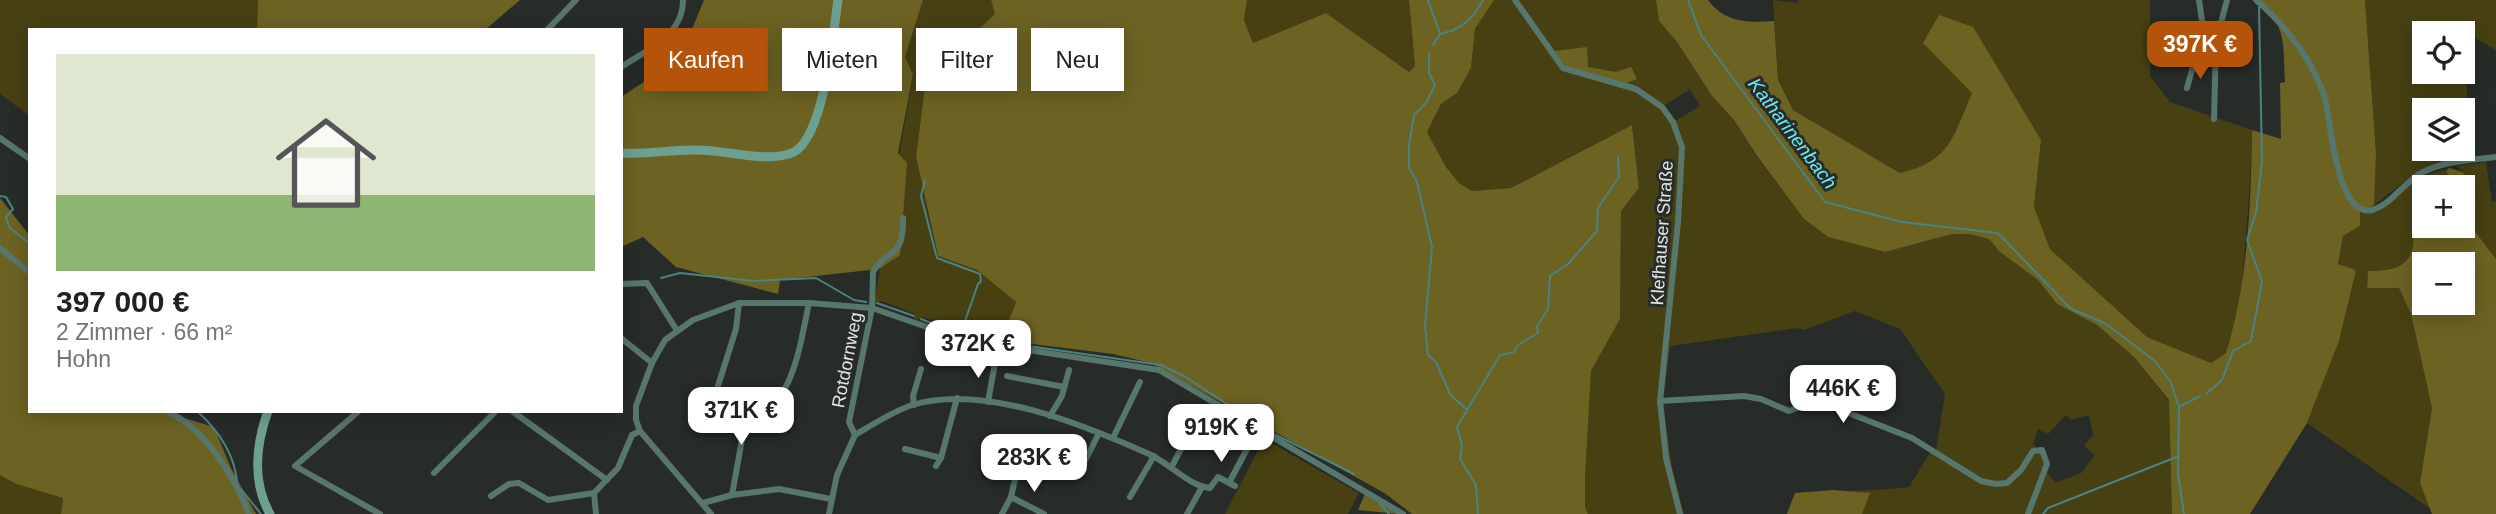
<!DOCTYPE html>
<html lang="de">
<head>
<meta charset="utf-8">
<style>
  body { margin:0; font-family:Arial,sans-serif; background:#f2f2f2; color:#202124; height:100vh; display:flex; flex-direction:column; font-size:26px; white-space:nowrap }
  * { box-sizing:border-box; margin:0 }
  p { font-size:23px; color:#757577 }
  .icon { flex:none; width:38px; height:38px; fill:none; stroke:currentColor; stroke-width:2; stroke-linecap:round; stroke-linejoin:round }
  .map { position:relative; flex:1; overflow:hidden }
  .drawer { position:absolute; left:28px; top:28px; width:595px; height:385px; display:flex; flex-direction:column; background:#fff; border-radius:0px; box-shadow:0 4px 18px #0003 }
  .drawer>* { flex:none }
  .top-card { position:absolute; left:644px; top:28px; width:665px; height:63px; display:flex; gap:14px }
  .tools { position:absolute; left:2412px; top:21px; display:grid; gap:14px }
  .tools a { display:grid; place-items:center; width:63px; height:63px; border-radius:0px; background:#fff; box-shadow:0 4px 18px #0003; font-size:35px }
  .price { position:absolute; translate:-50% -60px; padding:0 16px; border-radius:14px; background:#fff; color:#222; font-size:23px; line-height:46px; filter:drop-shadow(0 2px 4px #0008) }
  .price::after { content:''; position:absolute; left:50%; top:42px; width:21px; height:16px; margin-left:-10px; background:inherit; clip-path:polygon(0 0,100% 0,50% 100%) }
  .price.active { background:#b45309; color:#fff }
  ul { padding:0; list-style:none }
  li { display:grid; align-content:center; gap:14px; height:371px; padding:0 28px }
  li span { display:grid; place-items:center; height:217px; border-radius:0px; color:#555 }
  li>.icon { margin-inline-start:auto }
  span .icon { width:126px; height:126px; fill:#fffc; stroke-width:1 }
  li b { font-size:30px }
  .chip { padding:0 24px; border-radius:0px; background:#fff; box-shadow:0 4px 18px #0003; font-size:24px; line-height:63px }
  .chip.active { background:#b45309; color:#fff }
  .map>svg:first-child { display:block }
</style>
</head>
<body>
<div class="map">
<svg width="2496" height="514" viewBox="0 0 2496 514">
  <rect width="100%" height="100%" fill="#282c29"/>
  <g fill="#474012" fill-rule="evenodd">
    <polygon points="0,0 258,0 257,30 30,30 30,116 0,94"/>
    <polygon points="923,0 991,0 995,14 926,78 916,157 937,256 977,270 1016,302 1001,340 922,317 917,320 914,318 915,314 882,301 874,304 913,74 905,57"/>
    <polygon points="1247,0 1409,0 1415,66 1409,72 1326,13 1253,43 1244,20"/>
    <path d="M1494 0H1656L1659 21 1677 42 1712 96 1734 120 1757 157 1804 219 1828 237 1885 252 1952 234H1969L1989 239 2000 252 2038 280 2057 304 2097 325 2134 357 2169 401 2172 514H1787L1795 493C1834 490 1871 492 1909 487L1931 451 1936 450 1945 394 1900 329 1855 311 1804 330 1798 328 1670 346 1663 403 1672 467 1684 514H1588L1585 507V479L1591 371 1620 319 1621 211 1639 188 1632 125 1511 188 1472 191 1459 183 1446 167 1427 132 1441 104 1457 93 1471 68 1475 29ZM1690 89 1700 106 1673 122 1662 107ZM2066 415 2071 420 2089 415 2093 435 2084 446 2095 455 2081 473 2056 483 2044 469V456L2033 444 2038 429 2048 434Z"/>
    <path d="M1773 0 1797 3 1798 0H2150V76L2170 102 2252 130C2251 166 2244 332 2225 354 2221 357 2215 360 2211 363L2147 337 2050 249 2034 207 2041 140 1972 93C1953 136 1951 161 1900 173L1793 110 1778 80Z"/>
    <path d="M2365 0H2496V50L2466 33 2468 158 2433 164 2418 171 2374 205 2377 213 2420 177 2449 168 2446 172 2453 182 2450 187H2424V217L2413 228C2417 262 2400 271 2368 271L2367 287H2399L2411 314 2432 408 2420 483 2432 510 2307 423 2339 341 2355 270 2338 264 2343 236 2360 226V212L2376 152ZM2424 33H2462V72H2424ZM2424 110H2462V149H2424Z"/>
    <polygon points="2486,162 2492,202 2496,201 2496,259 2470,225 2463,172 2456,166"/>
    <polygon points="1264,439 1359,493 1348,514 1225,514"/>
    <polygon points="0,475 16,484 63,498 61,514 0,514"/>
  </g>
  <g fill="#6c6222" fill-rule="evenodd">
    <polygon points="258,0 520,0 485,30 257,30"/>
    <polygon points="704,0 923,0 905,57 913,74 898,153 907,163 900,255 879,269 780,280 778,294 676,267 643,237 621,247 621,97 680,58"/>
    <polygon points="991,0 1247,0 1244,20 1253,43 1326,13 1409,72 1415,66 1409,0 1494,0 1475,29 1471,68 1457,93 1441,104 1427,132 1446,167 1459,183 1472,191 1511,188 1632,125 1639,188 1621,211 1620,319 1591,371 1585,479 1585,507 1588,514 1412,514 1386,494 1151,363 1113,354 1001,340 1016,302 977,270 938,256 916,157 926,78 995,14"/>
    <path d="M1656 0H1708C1725 23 1749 23 1774 21L1778 80 1793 110 1900 173C1951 161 1953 136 1972 93L1923 43 1939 15 1973 27 2041 140 2034 207 2050 249 2147 337 2211 363 2226 353C2248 282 2251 204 2252 130L2281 139 2280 83 2285 82C2283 46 2287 26 2259 0H2365L2376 152 2374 205 2360 212V226L2343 236 2338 264 2356 270 2339 341 2307 423 2250 514H2172L2169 400 2134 357 2097 325 2057 304 2038 280 2000 252 1989 239 1969 234H1952L1885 252 1828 237 1804 219 1757 156 1734 120 1712 96 1677 42 1659 21Z"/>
    <polygon points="1587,47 1588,67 1616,72 1631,67 1637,79 1627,83 1568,69 1554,51"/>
    <path d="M2449 168 2463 172 2476 201 2466 210 2470 225 2496 259V514H2432L2420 483 2432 408 2411 314 2399 288H2367L2368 271C2400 271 2417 263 2413 228L2424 217V226H2462V187H2450L2453 182 2446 172ZM2462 264V303H2424V264Z"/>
    <polygon points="0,198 30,236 30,411 161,411 214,427 231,468 256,514 61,514 63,498 16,484 0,475"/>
    <polygon points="1833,490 1870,493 1862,514 1787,514 1795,493"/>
    <polygon points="1365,494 1399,514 1358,510"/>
  </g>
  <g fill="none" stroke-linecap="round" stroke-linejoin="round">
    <g stroke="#4b8283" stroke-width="2">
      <polyline points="1428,0 1440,34"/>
      <polyline points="1688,0 1701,35 1825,202 1902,222 1998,233 2070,308 2106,324 2155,361 2170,381 2179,407"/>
      <path d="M1433 45 1440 34C1461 30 1473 19 1483 0"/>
      <polyline points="1429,54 1429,73 1435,85 1426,103 1414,115 1409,146 1409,168 1417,182 1432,247 1425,326 1428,355 1436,362 1450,394 1466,409"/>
      <polyline points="925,180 921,196 937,258 980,274 981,281 978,284 965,321 972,335"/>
      <polyline points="0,196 6,197 13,209 6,217 9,227 30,244"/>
      <polyline points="661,278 680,273 753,281 816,278 854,300 866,302"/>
      <polyline points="877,303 914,316"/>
      <polyline points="921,319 941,327 1009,344"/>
      <polyline points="1014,344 1161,365 1184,376 1270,432 1354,474"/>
      <polyline points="2206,394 2222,380 2233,351 2251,341 2262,281 2247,240 2256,212 2262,161 2259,7"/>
      <path d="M197 411C218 430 234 453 237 481"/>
      <polyline points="241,489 261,514"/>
      <polyline points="1379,503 1389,514"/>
      <polyline points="1478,514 1476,485 1460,459 1462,445 1457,427 1500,355 1514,352 1518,345 1538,333 1537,326 1548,309 1550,276 1568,264 1597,231 1598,208 1619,177 1618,157"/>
      <polyline points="2043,514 2048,508 2179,456"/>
      <polyline points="2184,514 2178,474 2179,407 2200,396"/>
    </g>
    <g stroke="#57766c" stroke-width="6">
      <polyline points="1515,0 1563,68 1636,89 1662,107 1673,122 1682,147 1678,222 1660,401 1666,458 1680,514"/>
      <polyline points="2199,0 2205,41"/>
      <path d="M2256 0C2285 25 2311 58 2324 95 2331 117 2335 218 2372 210 2391 205 2405 181 2423 172 2444 161 2472 160 2496 157"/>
      <polyline points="547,30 576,0"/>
      <path d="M621 67C647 50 683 36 683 0"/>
      <polyline points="2187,88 2198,49 2205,41 2216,42"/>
      <polyline points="2214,119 2216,42 2227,0"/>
      <polyline points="0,138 30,159"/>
      <polyline points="0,248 30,273"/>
      <polyline points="621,284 647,283 676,329"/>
      <path d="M739 303 736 329 711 408 724 426 743 434C794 398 797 360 809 303"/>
      <polyline points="621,338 652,363"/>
      <polyline points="1007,376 1064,387"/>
      <polyline points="1660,401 1744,396 1761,399 1789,411 1826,398 1851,414 1912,438 1981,481 1996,484 2007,483 2021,470 2033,451 2042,450 2047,464 2028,514"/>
      <polyline points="988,402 995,363"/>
      <polyline points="914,405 913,396 921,369"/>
      <path d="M167 411C206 430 233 474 249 514"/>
      <polyline points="359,411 295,466 380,514"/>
      <polyline points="512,411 607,480"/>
      <polyline points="1050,416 1062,396 1069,370"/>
      <polyline points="640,431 711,514"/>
      <path d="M855 435C873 424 892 412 912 405 984 383 1084 425 1149 454 1169 463 1189 486 1210 488L1218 477 1235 486"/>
      <polyline points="1113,438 1140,382"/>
      <polyline points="905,449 941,458"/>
      <polyline points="936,466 941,458 957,398"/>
      <polyline points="1172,466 1202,410"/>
      <polyline points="1081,469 1099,433"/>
      <polyline points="434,473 496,411"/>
      <polyline points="1229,483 1248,447"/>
      <polyline points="732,495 779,489 831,499"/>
      <polyline points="491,496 509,484 519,483 548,500 594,493"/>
      <polyline points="1011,497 1044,514"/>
      <polyline points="1130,497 1154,456"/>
      <polyline points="703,503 732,495 743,434"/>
      <polyline points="596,514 594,493 618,468 632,435 640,431 636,420 636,406 652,363 665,340 693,320 739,303 809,303 872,308 953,336 988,344 1159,370 1403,514"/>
      <path d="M829 514 837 475 855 435 849 422 872 308 873 272C888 246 904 260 903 218"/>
      <polyline points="1002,514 1011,497 1020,457"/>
      <polyline points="1187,514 1202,487"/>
    </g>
    <g stroke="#6ea091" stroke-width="9">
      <path d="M621 153C647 155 672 149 697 150 726 150 760 162 789 154 824 146 833 32 838 0"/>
      <path d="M268 411C256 444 252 482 270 514"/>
    </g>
  </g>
  <g text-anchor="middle" stroke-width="6" stroke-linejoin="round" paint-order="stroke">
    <g font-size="18" fill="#e4e6e4" stroke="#282c29">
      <text transform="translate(1662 233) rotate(-86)" y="6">Klefhauser Straße</text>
      <text transform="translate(847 360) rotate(-79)" y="6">Rotdornweg</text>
    </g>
    <g font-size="19" font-style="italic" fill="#6aecf2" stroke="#282c29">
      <text transform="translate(1793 133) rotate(53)" y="7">Katharinenbach</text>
    </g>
  </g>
</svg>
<div class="tools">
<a><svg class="icon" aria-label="locate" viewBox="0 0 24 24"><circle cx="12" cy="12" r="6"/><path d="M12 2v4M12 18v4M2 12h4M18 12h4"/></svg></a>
<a><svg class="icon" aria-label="layers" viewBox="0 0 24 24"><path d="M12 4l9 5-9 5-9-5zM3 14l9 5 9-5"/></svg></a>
<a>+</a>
<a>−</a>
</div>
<b class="price active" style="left:2200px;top:81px">397K €</b>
<b class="price" style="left:978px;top:380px">372K €</b>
<b class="price" style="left:1843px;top:425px">446K €</b>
<b class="price" style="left:741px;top:447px">371K €</b>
<b class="price" style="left:1221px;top:464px">919K €</b>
<b class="price" style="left:1034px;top:494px">283K €</b>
<div class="top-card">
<a class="chip active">Kaufen</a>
<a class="chip">Mieten</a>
<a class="chip">Filter</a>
<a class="chip">Neu</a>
</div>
<section class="drawer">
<ul>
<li><span style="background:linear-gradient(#dfe7d0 65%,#8fb573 0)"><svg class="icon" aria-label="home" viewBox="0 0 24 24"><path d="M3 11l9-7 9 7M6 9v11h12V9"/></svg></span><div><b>397 000 €</b><p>2 Zimmer · 66 m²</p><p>Hohn</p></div></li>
</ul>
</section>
</div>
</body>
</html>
